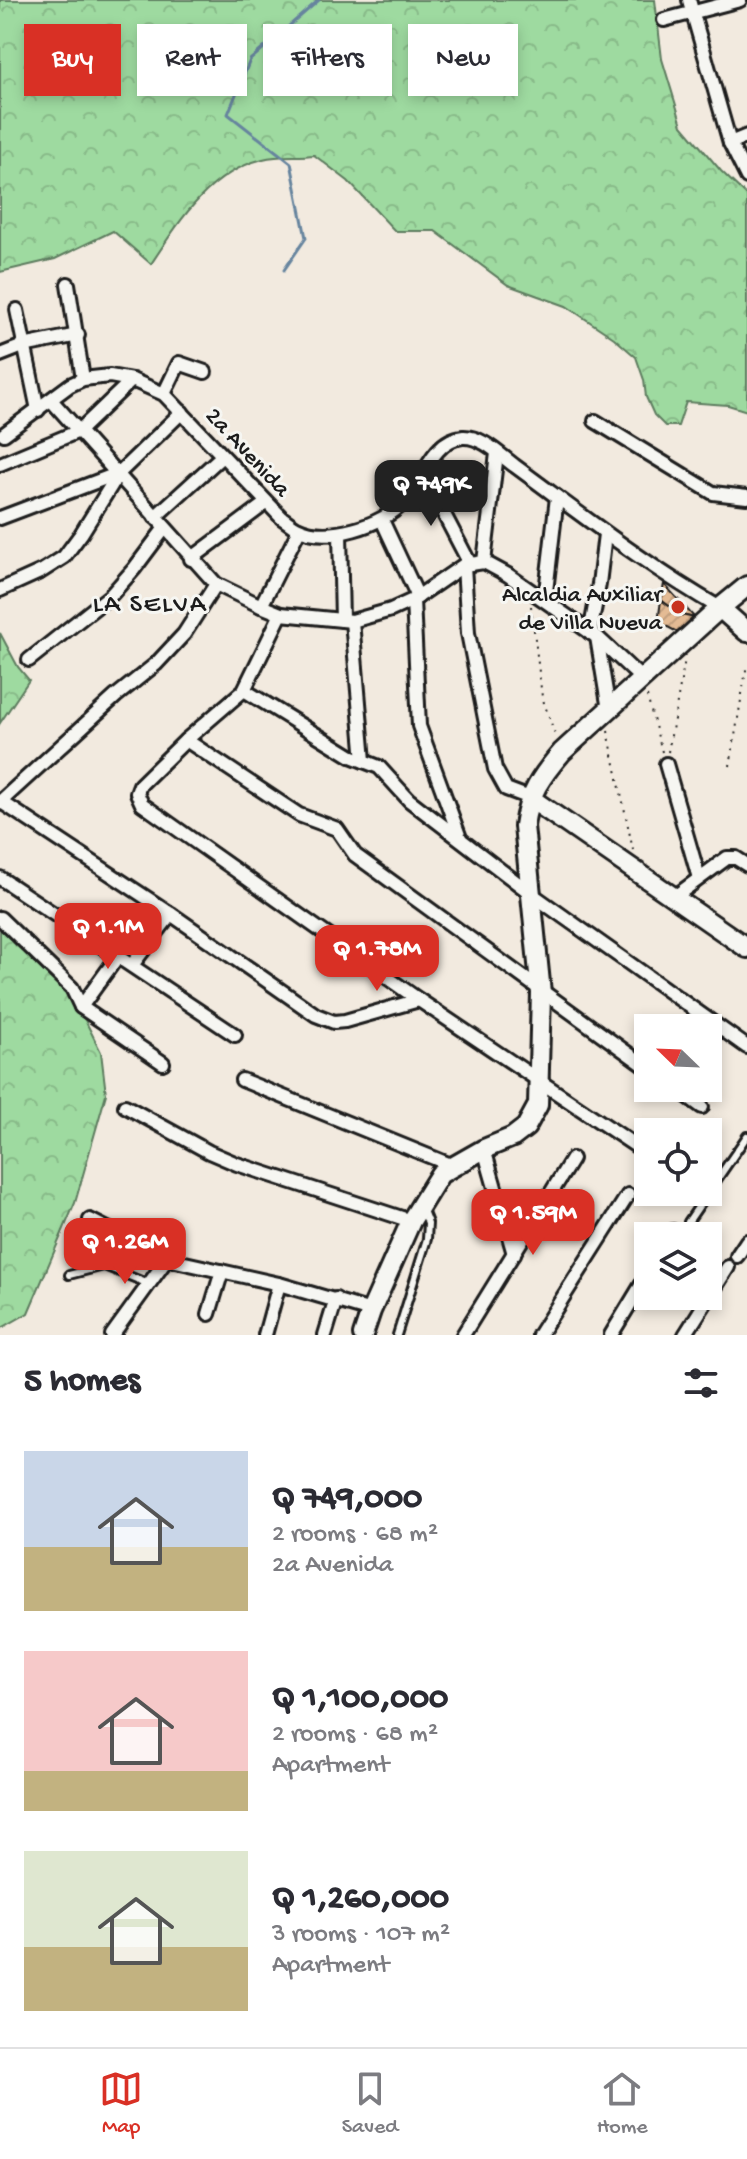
<!DOCTYPE html>
<html lang="en">
<head>
<meta charset="utf-8">
<style>
  body { margin:0; font-family:"Gochi Hand",sans-serif; background:#f7f7f7; color:#2b2b33; height:100vh; display:flex; flex-direction:column; font-size:30px; white-space:nowrap }
  * { box-sizing:border-box; margin:0 }
  p { font-size:26px; color:#7c7c81 }
  .icon { flex:none; width:44px; height:44px; fill:none; stroke:currentColor; stroke-width:2; stroke-linecap:round; stroke-linejoin:round }
  .map { position:relative; height:1335px; overflow:hidden }
  .details { display:flex; flex-direction:column; background:#fff; flex:1 }
  .details>* { flex:none }
  .banner { position:absolute; left:24px; top:24px; width:700px; height:72px; display:flex; gap:16px }
  .needle { width:52px; rotate:293deg }
  .controls { position:absolute; left:634px; top:1014px; display:grid; gap:16px }
  .controls a { display:grid; place-items:center; width:88px; height:88px; border-radius:0px; background:#fff; box-shadow:0 4px 12px #0003; font-size:40px }
  .price { position:absolute; translate:-50% -68px; padding:0 18px; border-radius:16px; background:#d93025; color:#fff; font-size:26px; line-height:52px; filter:drop-shadow(0 2px 4px #0008) }
  .price::after { content:''; position:absolute; left:50%; top:48px; width:24px; height:18px; margin-left:-12px; background:inherit; clip-path:polygon(0 0,100% 0,50% 100%) }
  .price.selected { background:#222; color:#fff }
  ul { padding:0; list-style:none }
  li { display:flex; align-items:center; gap:24px; height:200px; padding:0 24px }
  li span { display:grid; place-items:center; flex:none; width:224px; height:160px; border-radius:0px; color:#555 }
  li>.icon { margin-inline-start:auto }
  span .icon { width:96px; height:96px; fill:#fffc; stroke-width:1 }
  li b { font-size:34px }
  h2 { display:flex; justify-content:space-between; align-items:center; height:96px; padding:0 24px; font-size:34px }
  .pill { padding:0 28px; border-radius:0px; background:#fff; box-shadow:0 4px 12px #0003; font-size:28px; line-height:72px }
  .pill.selected { background:#d93025; color:#fff }
  .menu { display:flex; justify-content:space-around; align-items:center; height:112px; border-top:2px solid #e1e1e2; background:#fff; font-size:22px; color:#7c7c81 }
  .menu a { display:grid; justify-items:center; gap:4px }
  .menu .selected { color:#d93025 }
  .map>svg:first-child { display:block }
</style>
</head>
<body>
<div class="map">
<svg width="747" height="1335" viewBox="0 0 747 1335">
  <defs>
    <pattern id="forest-crowns" width="20" height="18" patternUnits="userSpaceOnUse" patternTransform="scale(2)"><rect width="20" height="18" fill="#9edaa0"/><path d="M2 6a3 3 0 1 1 6 0M12 15a3 3 0 1 1 6 0" fill="none" stroke="#88ba89"/></pattern>
    <pattern id="building-hatch" width="6" height="6" patternUnits="userSpaceOnUse" patternTransform="scale(2)"><rect width="6" height="6" fill="#e4bb94"/><path d="M-1 1l2-2M0 6l6-6M5 7l2-2" fill="none" stroke="#c3a07f"/></pattern>
  </defs>
  <rect width="100%" height="100%" fill="#f2eadf"/>
  <filter id="ink" filterUnits="userSpaceOnUse"><feTurbulence type="fractalNoise" baseFrequency=".0125" numOctaves="2"/><feDisplacementMap in="SourceGraphic" scale="16" xChannelSelector="R" yChannelSelector="G"/><feConvolveMatrix kernelMatrix="1 2 1 2 8 2 1 2 1" color-interpolation-filters="sRGB"/></filter>
  <g filter="url(#ink)">
    <g fill="url(#forest-crowns)" stroke="#5d7b5e" stroke-width="2">
      <path d="M0 0H655L662 59 682 125 721 171 747 196V411L728 405 686 402 678 426H665L654 415 646 397 644 380 636 357 614 338 566 306 508 285 435 231H395L348 181 314 155C298 157 279 155 263 159 209 173 180 220 151 264L113 231 55 259 0 272Z"/>
      <polygon points="0,633 18,667 29,680 0,723"/>
      <polygon points="0,919 75,1000 101,1052 106,1094 75,1203 28,1313 0,1329"/>
    </g>
    <g fill="none" stroke-linecap="round" stroke-linejoin="round">
      <polyline stroke="#66849e" stroke-width="3" points="284,270 306,238 291,163 228,114 250,60 319,0"/>
    </g>
    <g fill="url(#building-hatch)" stroke="#1c1c1c" stroke-width="2">
      <polygon points="664,584 695,618 681,615 661,600"/>
      <polygon points="661,600 681,615 695,618 679,633 658,622"/>
    </g>
    <g fill="none" stroke-linecap="round" stroke-linejoin="round">
      <defs>
        <g id="lane">
          <polyline points="688,1222 747,1136"/>
          <polyline points="69,1275 104,1266 149,1284"/>
          <polyline points="397,1335 427,1239 428,1223 422,1208"/>
        </g>
        <g id="street">
          <polyline points="689,0 730,143 747,177"/>
          <polyline points="664,20 740,0"/>
          <polyline points="730,143 747,136"/>
          <polyline points="68,284 83,379"/>
          <polyline points="17,310 38,410"/>
          <polyline points="0,355 23,346 78,335"/>
          <polyline points="164,394 179,363 205,372"/>
          <polyline points="51,400 216,584 261,606 281,614 352,621 391,610 413,600 464,565 484,562 508,575 597,637 643,680"/>
          <polyline points="595,421 713,493 747,497"/>
          <path d="M4 434 70 385 83 379 110 376 132 380 164 394 282 518C287 521 292 526 297 528 327 543 382 526 404 502 422 482 432 439 463 437 482 436 500 455 515 466 582 515 647 566 720 608"/>
          <polyline points="0,464 79,431 132,380"/>
          <polyline points="423,474 470,564"/>
          <polyline points="155,517 222,456"/>
          <polyline points="0,518 119,473"/>
          <polyline points="382,520 418,597"/>
          <polyline points="340,533 342,620"/>
          <polyline points="191,559 266,503"/>
          <polyline points="484,562 497,453"/>
          <polyline points="464,565 468,633 495,769 506,789 530,798"/>
          <polyline points="0,590 42,571 64,557 81,534 119,473 182,412"/>
          <polyline points="413,600 419,726 460,838"/>
          <polyline points="545,600 557,497"/>
          <polyline points="261,606 299,530"/>
          <polyline points="281,614 244,690 186,740 140,785 137,793 142,804 419,1000 636,1146"/>
          <polyline points="352,621 364,761"/>
          <polyline points="590,633 599,584 605,534"/>
          <polyline points="597,637 609,710"/>
          <polyline points="29,660 111,595 134,569 164,529"/>
          <polyline points="244,690 351,756 379,767 409,800 533,895 747,1047"/>
          <polyline points="186,740 299,815 337,829 355,855 648,1068"/>
          <polyline points="666,764 699,878"/>
          <polyline points="0,801 171,914 316,1015 334,1022 345,1021 419,1000"/>
          <polyline points="0,802 116,696 156,664 184,634 216,584"/>
          <polyline points="0,878 235,1035"/>
          <polyline points="673,898 727,858 736,858 747,865"/>
          <polyline points="0,918 72,988 81,1007 163,1063"/>
          <polyline points="132,965 171,914"/>
          <polyline points="81,1007 118,956"/>
          <polyline points="242,1080 451,1165"/>
          <polyline points="676,1088 702,1107"/>
          <polyline points="125,1106 209,1152 237,1164 411,1221"/>
          <polyline points="484,1149 514,1254"/>
          <polyline points="90,1220 167,1259 279,1284 371,1311"/>
          <polyline points="671,1236 673,1231"/>
          <polyline points="737,1256 747,1241"/>
          <polyline points="209,1314 222,1271"/>
          <polyline points="112,1335 167,1259"/>
          <polyline points="265,1335 279,1284"/>
          <polyline points="325,1335 336,1299"/>
          <polyline points="463,1335 572,1159"/>
          <polyline points="539,1335 628,1195"/>
          <polyline points="611,1335 648,1274"/>
          <polyline points="685,1335 728,1267"/>
        </g>
        <g id="secondary">
          <polyline points="720,608 747,632"/>
          <polyline points="530,798 747,948"/>
          <path d="M363 1335 371 1311 411 1221 440 1174 484 1149 513 1137 526 1127 538 1105 541 993 524 826C528 795 542 775 562 752L720 608 747 586"/>
        </g>
      </defs>
      <use href="#lane" stroke="#1c1c1c" stroke-width="12"/>
      <use href="#street" stroke="#1c1c1c" stroke-width="18"/>
      <use href="#secondary" stroke="#1c1c1c" stroke-width="24"/>
      <g stroke="#1c1c1c" stroke-width="2" stroke-dasharray="2 6" stroke-linecap="butt">
        <polyline points="531,606 542,697 556,737"/>
        <polyline points="647,696 662,752"/>
        <polyline points="608,731 633,850"/>
        <polyline points="668,752 685,659"/>
        <polyline points="730,766 747,664"/>
      </g>
      <use href="#lane" stroke="#f6f6f2" stroke-width="6"/>
      <use href="#street" stroke="#f6f6f2" stroke-width="12"/>
      <use href="#secondary" stroke="#f6f6f2" stroke-width="18"/>
    </g>
  </g>
  <circle fill="#c8321e" stroke="#f6f6f2" stroke-width="3" cx="678" cy="607" r="8"/>
  <g text-anchor="middle" stroke-width="6" stroke-linejoin="round" paint-order="stroke">
    <g font-size="24" fill="#1c1c1c" stroke="#f6f6f2">
      <text transform="translate(249 451) rotate(47)" y="8">2a Avenida</text>
    </g>
    <g font-size="24" fill="#1c1c1c" stroke="#f6f6f2" text-anchor="end">
      <text x="662" y="601">Alcaldia Auxiliar<tspan x="662" dy="28">de Villa Nueva</tspan></text>
    </g>
    <g font-size="26" letter-spacing="2" fill="#1c1c1c" stroke="#f6f6f2">
      <text x="150" y="611">LA SELVA</text>
    </g>
  </g>
</svg>
<div class="controls">
<a><svg class="needle" viewBox="-14 -14 28 28"><path d="M0-13l5 13h-10z" fill="#e53935"/><path d="M0 13l5-13h-10z" fill="#7c7c81"/></svg></a>
<a><svg class="icon" aria-label="locate" viewBox="0 0 24 24"><circle cx="12" cy="12" r="6"/><path d="M12 2v4M12 18v4M2 12h4M18 12h4"/></svg></a>
<a><svg class="icon" aria-label="layers" viewBox="0 0 24 24"><path d="M12 4l9 5-9 5-9-5zM3 14l9 5 9-5"/></svg></a>
</div>
<b class="price selected" style="left:431px;top:528px">Q 749K</b>
<b class="price" style="left:108px;top:971px">Q 1.1M</b>
<b class="price" style="left:377px;top:993px">Q 1.78M</b>
<b class="price" style="left:533px;top:1257px">Q 1.59M</b>
<b class="price" style="left:125px;top:1286px">Q 1.26M</b>
<div class="banner">
<a class="pill selected">Buy</a>
<a class="pill">Rent</a>
<a class="pill">Filters</a>
<a class="pill">New</a>
</div>
</div>
<section class="details">
<h2>5 homes<svg class="icon" aria-label="filters" viewBox="0 0 24 24"><path d="M4 7h16M4 17h16"/><circle cx="9" cy="7" r="2"/><circle cx="15" cy="17" r="2"/></svg></h2>
<ul>
<li><span style="background:linear-gradient(#c9d6e8 60%,#c2b280 0)"><svg class="icon" aria-label="home" viewBox="0 0 24 24"><path d="M3 11l9-7 9 7M6 9v11h12V9"/></svg></span><div><b>Q 749,000</b><p>2 rooms · 68 m²</p><p>2a Avenida</p></div></li>
<li><span style="background:linear-gradient(#f6c9c9 75%,#c2b280 0)"><svg class="icon" aria-label="home" viewBox="0 0 24 24"><path d="M3 11l9-7 9 7M6 9v11h12V9"/></svg></span><div><b>Q 1,100,000</b><p>2 rooms · 68 m²</p><p>Apartment</p></div></li>
<li><span style="background:linear-gradient(#dfe7d0 60%,#c2b280 0)"><svg class="icon" aria-label="home" viewBox="0 0 24 24"><path d="M3 11l9-7 9 7M6 9v11h12V9"/></svg></span><div><b>Q 1,260,000</b><p>3 rooms · 107 m²</p><p>Apartment</p></div></li>
</ul>
</section>
<nav class="menu">
<a class="selected"><svg class="icon" aria-label="map" viewBox="0 0 24 24"><path d="M3 6l6-2 6 2 6-2v14l-6 2-6-2-6 2zM9 4v14M15 6v14"/></svg>Map</a>
<a><svg class="icon" aria-label="saved" viewBox="0 0 24 24"><path d="M7 4h10v16l-5-4-5 4z"/></svg>Saved</a>
<a><svg class="icon" aria-label="home" viewBox="0 0 24 24"><path d="M3 11l9-7 9 7M6 9v11h12V9"/></svg>Home</a>
</nav>
</body>
</html>
